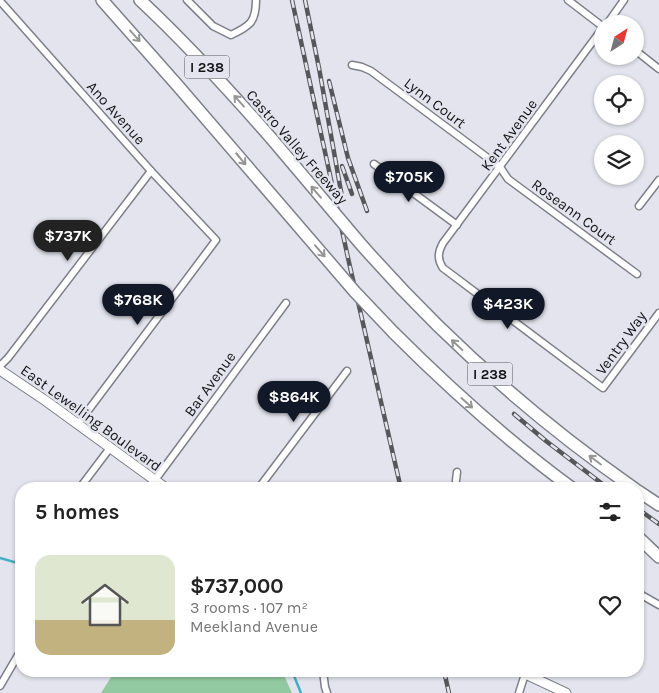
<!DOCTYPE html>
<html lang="en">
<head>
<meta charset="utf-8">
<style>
  body { margin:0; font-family:Karla,sans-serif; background:#f6f6f6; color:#222; height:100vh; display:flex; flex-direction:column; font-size:19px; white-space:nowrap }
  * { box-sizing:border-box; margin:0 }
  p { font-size:16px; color:#767676 }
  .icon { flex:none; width:28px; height:28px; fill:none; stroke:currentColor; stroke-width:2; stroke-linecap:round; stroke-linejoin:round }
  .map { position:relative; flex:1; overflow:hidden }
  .sheet { position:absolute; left:15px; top:482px; width:629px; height:195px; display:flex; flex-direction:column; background:#fff; border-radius:20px; box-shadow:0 1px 4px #0004 }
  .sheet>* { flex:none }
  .needle { width:32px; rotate:36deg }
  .controls { position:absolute; left:594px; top:15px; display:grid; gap:10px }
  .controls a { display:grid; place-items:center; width:50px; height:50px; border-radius:50%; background:#fff; box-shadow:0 1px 4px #0004; font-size:25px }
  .price { position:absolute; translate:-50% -42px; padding:0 11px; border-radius:18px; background:#111827; color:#fff; font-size:16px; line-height:32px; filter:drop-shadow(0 1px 2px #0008) }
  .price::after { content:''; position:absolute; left:50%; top:30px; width:15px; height:11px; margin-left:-8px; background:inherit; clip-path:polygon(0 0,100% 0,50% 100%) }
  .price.current { background:#222; color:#fff }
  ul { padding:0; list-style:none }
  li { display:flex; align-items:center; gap:15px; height:125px; padding:0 20px }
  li+li { border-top:1px solid #e0e0e0 }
  li span { display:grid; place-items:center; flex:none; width:140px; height:100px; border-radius:15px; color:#555 }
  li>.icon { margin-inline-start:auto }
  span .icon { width:60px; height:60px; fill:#fffc; stroke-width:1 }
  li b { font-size:21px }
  h2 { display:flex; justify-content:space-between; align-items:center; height:60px; padding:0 20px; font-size:21px }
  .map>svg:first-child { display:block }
</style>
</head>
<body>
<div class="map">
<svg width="659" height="693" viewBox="0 0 659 693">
  <rect width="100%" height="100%" fill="#e4e4ee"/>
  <polygon fill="#93c9a0" points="115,671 282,671 292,693 101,693"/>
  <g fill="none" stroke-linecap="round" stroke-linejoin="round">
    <g stroke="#45aec4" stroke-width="2.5">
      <polyline points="0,558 21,564"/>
      <polyline points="292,671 301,693"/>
    </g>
    <defs>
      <g id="minor">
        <path d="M187 0 213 26 231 35C250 26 256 22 256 0"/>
        <polyline points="568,0 602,26"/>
        <polyline points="0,1 151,171 216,240 78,424"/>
        <polyline points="607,24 624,0"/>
        <path d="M602 29 443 243C438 252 437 259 443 268L603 388 659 313"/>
        <polyline points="635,50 659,69"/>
        <polyline points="352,65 362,67 371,71 500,167 508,179 637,274"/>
        <polyline points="374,164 457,225"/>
        <polyline points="639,206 659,180"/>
        <polyline points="0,366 8,358 151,171"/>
        <polyline points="155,480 286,303"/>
        <polyline points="79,489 110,448"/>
        <polyline points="258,489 347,371"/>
        <polyline points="455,489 457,472"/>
        <polyline points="638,593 659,605"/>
        <polyline points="323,671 325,687 327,693"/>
        <polyline points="0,686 21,650"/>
        <polyline points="519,693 525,674"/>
      </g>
      <g id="secondary">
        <polyline points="0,370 46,401 167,489"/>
        <polyline points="519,671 566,693"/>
      </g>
      <g id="motorway">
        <polyline points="102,0 178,86 288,214"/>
        <path d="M140 0C186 43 229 90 271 138"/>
        <path d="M359 242C441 336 533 418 635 489"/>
        <path d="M394 333C450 389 509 442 573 489"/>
        <polyline points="638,491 659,505"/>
        <polyline points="638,537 659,557"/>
      </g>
    </defs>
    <use href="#minor" stroke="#7e7f88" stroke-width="9"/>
    <use href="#secondary" stroke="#7e7f88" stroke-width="11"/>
    <use href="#motorway" stroke="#7e7f88" stroke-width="14"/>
    <use href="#minor" stroke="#fff" stroke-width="6"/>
    <use href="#secondary" stroke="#fff" stroke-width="9"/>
    <use href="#motorway" stroke="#fff" stroke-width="11"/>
    <defs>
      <g id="rail">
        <polyline points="292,0 348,258 401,489"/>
        <polyline points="305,0 319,68 342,197"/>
        <polyline points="329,81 348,158 367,211"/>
        <polyline points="342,166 352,194"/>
        <polyline points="514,414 546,441 609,489"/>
        <polyline points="638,509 659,524"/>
        <polyline points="444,671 449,693"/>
      </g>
    </defs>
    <use href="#rail" stroke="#56565b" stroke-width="4.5"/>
    <use href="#rail" stroke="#e4e4ee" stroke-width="2.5" stroke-dasharray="8" stroke-linecap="butt"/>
    <defs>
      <g id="motorway-bridge">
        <polyline points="271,138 359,242"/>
        <polyline points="288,214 355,292 394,333"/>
      </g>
    </defs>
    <use href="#motorway-bridge" stroke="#7e7f88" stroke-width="14" stroke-linecap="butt"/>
    <use href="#motorway-bridge" stroke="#fff" stroke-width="11"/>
  </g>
  <defs><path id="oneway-shaft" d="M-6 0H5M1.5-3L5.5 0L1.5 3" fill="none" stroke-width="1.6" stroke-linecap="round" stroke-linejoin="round" transform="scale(1.25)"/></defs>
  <g stroke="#959596">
    <use href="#oneway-shaft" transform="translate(135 36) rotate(48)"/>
    <use href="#oneway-shaft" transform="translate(239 101) rotate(-132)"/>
    <use href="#oneway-shaft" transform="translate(241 159) rotate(50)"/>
    <use href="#oneway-shaft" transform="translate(316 192) rotate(-131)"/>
    <use href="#oneway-shaft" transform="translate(320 251) rotate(49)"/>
    <use href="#oneway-shaft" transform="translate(457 345) rotate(-137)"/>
    <use href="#oneway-shaft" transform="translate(467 403) rotate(42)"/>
    <use href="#oneway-shaft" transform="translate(595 460) rotate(-143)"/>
  </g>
  <g text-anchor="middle" stroke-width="5" stroke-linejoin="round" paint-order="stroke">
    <g fill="#e4e4ee" stroke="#525257" stroke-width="1">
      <rect x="184.5" y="55.5" width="45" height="23" rx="4"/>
      <rect x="467.5" y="362.5" width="45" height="23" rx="4"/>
    </g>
    <g font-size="14" font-weight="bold" fill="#131316">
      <text x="207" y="72">I 238</text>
      <text x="490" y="379">I 238</text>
    </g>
    <g font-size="15" fill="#131316" stroke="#e4e4ee">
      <text transform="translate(435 103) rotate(37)" y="5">Lynn Court</text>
      <text transform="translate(116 113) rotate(48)" y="5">Ano Avenue</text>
      <text transform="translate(509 135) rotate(-54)" y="5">Kent Avenue</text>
      <text transform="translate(297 147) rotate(49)" y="5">Castro Valley Freeway</text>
      <text transform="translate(574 212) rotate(36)" y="5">Roseann Court</text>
      <text transform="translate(621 343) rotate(-54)" y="5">Ventry Way</text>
      <text transform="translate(210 384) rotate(-54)" y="5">Bar Avenue</text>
      <text transform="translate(91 418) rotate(36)" y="5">East Lewelling Boulevard</text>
    </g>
  </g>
</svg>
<div class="controls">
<a><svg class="needle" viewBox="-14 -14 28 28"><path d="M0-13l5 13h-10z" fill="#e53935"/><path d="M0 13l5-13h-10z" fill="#767676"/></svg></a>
<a><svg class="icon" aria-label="locate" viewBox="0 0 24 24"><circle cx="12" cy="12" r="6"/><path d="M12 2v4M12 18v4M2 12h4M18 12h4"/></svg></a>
<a><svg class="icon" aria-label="layers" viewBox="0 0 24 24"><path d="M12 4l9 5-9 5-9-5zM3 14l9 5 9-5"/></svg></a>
</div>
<b class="price" style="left:409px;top:203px">$705K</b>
<b class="price current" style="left:68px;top:262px">$737K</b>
<b class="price" style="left:138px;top:326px">$768K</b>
<b class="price" style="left:508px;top:330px">$423K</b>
<b class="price" style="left:294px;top:423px">$864K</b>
<section class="sheet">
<h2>5 homes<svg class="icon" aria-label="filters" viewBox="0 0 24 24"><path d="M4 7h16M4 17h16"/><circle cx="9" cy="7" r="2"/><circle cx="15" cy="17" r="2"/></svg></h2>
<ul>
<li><span style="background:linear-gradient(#dfe7d0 65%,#c2b280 0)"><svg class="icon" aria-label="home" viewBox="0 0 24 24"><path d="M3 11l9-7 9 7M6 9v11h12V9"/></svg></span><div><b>$737,000</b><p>3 rooms · 107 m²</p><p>Meekland Avenue</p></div><svg class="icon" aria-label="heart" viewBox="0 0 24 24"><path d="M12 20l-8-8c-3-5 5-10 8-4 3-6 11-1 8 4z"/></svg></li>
</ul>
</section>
</div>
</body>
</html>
